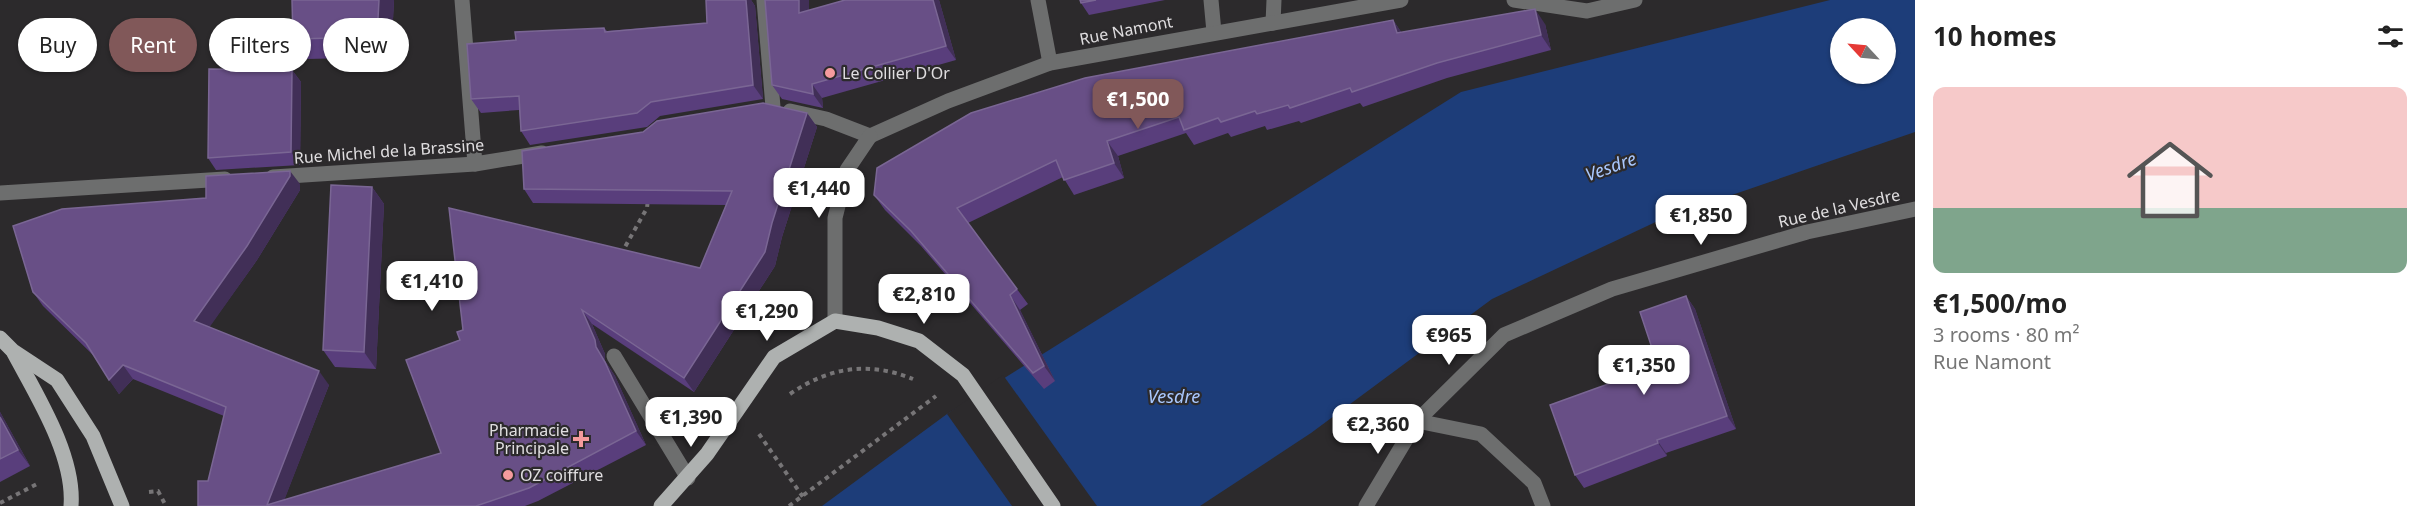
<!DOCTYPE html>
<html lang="en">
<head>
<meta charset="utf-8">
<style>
  body { margin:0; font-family:"Noto Sans",sans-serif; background:#f2f2f2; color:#222; height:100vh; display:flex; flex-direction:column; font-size:22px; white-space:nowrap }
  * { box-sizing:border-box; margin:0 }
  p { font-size:20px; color:#767676 }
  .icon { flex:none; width:33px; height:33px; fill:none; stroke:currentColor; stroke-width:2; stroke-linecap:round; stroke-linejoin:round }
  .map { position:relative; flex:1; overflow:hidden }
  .side { display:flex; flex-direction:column; background:#fff; width:510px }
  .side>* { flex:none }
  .guide { position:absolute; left:18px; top:18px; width:570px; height:54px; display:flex; gap:12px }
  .needle { width:39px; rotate:296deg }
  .fabs { position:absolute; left:1830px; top:18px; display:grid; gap:12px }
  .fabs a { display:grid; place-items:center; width:66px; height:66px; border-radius:50%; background:#fff; box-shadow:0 2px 4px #0004; font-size:30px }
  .price { position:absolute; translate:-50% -51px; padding:0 14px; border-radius:12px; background:#fff; color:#222; font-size:20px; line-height:39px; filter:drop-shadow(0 2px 3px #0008) }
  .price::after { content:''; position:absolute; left:50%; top:36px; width:18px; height:14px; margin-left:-9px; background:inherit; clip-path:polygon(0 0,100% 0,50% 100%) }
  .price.selected { background:#815859; color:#fff }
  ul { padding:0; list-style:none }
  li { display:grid; align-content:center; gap:12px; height:318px; padding:0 18px }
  li span { display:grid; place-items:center; height:186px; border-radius:12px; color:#555 }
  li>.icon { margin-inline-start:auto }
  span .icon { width:108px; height:108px; fill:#fffc; stroke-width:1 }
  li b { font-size:26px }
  h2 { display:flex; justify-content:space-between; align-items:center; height:72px; padding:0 18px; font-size:26px }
  .chip { padding:0 21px; border-radius:27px; background:#fff; box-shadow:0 2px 4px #0004; font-size:21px; line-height:54px }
  .chip.selected { background:#815859; color:#fff }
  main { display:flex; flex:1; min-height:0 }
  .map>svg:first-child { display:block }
</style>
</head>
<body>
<main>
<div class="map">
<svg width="1915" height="506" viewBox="0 0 1915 506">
  <rect width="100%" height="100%" fill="#2c2a2c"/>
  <path fill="#1d3d79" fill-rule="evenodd" d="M1830 0H1915V132L1662 219 1492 299 1311 433 1200 506H822L947 414 1461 92ZM1840 28H1886V74H1840Z"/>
  <polygon fill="#2c2a2c" points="1003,375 1097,506 1012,506 947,414"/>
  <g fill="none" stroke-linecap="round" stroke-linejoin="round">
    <g stroke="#777577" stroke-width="4" stroke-dasharray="4.5 4.5" stroke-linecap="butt">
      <polyline points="621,254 647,208 648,199"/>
      <path d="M790 394C829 367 869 361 913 379"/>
      <polyline points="759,434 803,497"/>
      <polyline points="149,492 158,491 166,506"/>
      <polyline points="0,503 37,484"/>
      <polyline points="789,506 936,396"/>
    </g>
    <g stroke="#6d6e6e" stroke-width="15">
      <polyline points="462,0 475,164"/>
      <polyline points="764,0 773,107"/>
      <polyline points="1038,0 1050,63"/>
      <polyline points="1211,0 1214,32"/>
      <polyline points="1514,0 1587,11 1635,0"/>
      <polyline points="1273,23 1274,0"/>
      <polyline points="790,111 826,119 870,136"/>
      <polyline points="870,136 948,101 1050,63 1401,0"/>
      <polyline points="273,177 475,164 542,153"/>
      <polyline points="0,193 225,179"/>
      <polyline points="835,321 835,218 847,170 870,136"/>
      <polyline points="614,356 688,478"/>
      <polyline points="1417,421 1481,434 1534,483 1543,506"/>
      <polyline points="1366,506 1417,421 1504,335 1612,289 1807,232 1915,209"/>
    </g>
    <g stroke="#aeb1b0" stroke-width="15">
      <polyline points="0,338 13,351 57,380 93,436 122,506"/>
      <path d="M14 353C37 396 75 456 71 506"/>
      <polyline points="661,506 707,454 774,357 835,321 878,328 919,341 963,375 1053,506"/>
    </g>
  </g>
  <g fill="#593e7c">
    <polygon points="292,0 394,0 391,57 307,59 293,39"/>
    <polygon points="706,0 751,0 755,6 763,99 660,116 647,127 530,145 521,131 519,110 481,113 471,99 516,40 604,28 607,31 707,23"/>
    <polygon points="765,0 809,0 809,10 845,0 939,0 956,60 822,98 823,108 782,99 772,85"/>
    <polygon points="1080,0 1165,0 1089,15 1081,3"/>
    <polygon points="1393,20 1401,32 1545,24 1551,50 1447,78 1363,107 1360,103 1301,123 1299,121 1267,130 1265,126 1231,137 1228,133 1194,145 1186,133 1118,156 1124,178 1074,195 1063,177 968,223 1028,304 1020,310 1055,381 1044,389 921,246 885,210 874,195"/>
    <polygon points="292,70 301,82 300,165 216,170 208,158"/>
    <polygon points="807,113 817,127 782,237 775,266 694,392 592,324 605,354 605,361 615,376 646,445 538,501 525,506 198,506 208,481 224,416 133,379 119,394 93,355 43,306 33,292 206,198 300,184 300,190 257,260 209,327 329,385 284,500 441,453 406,360 700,268 726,205 533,203 524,189"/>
    <polygon points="372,187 384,204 376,369 335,367 323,350"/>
    <polygon points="1686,296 1695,309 1736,429 1666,453 1667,456 1584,488 1575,475 1658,366"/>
    <polygon points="0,412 30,466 0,482"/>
  </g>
  <g fill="#412f57">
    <polygon points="379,0 394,0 391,57 377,37"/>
    <polygon points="746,0 751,0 755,6 763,99 753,85"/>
    <polygon points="799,0 809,0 809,28 799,13"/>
    <polygon points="933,0 939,0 956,60 946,46"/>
    <polygon points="1535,9 1545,24 1551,50 1541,35"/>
    <polygon points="1393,20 1404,36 1397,33"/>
    <polygon points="292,70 301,82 300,165 291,152"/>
    <polygon points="812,84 822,98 823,108 813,94"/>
    <polygon points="807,113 817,127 782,237 775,266 694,392 684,378 772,223"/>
    <polygon points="1107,141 1118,156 1124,178 1114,163"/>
    <polygon points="290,171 300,184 300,190 257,260 204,335 194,321"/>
    <polygon points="372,187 384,204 376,369 364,352"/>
    <polygon points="1010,295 1020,310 1055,381 1044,366"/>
    <polygon points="1686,296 1695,309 1736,429 1727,416"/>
    <polygon points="582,310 592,324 605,354 605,361 615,376 646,445 636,431 596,347"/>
    <polygon points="123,365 133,379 119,394 109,380"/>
    <polygon points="319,371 329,385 282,506 267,505"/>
    <polygon points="0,412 30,466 18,450 0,417"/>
    <polygon points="1657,440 1666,453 1667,456 1658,443"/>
  </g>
  <g fill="#684f86" stroke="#7a6694" stroke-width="1.5">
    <polygon points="292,0 379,0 377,37 293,39"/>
    <polygon points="706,0 746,0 753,85 651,102 637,113 521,131 519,96 471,99 467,44 516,40 515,32 604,28 605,32 707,23"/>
    <polygon points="765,0 799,0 799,13 845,0 933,0 946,46 812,84 813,94 772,85"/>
    <polygon points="1080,0 1096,0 1081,3"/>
    <polygon points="1535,9 1541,35 1437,63 1352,92 1350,88 1290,108 1288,105 1257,114 1255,111 1221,122 1218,118 1184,130 1179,117 1107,141 1114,163 1064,180 1056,160 957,208 1017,289 1010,295 1044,366 1033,373 911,231 874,195 877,168 971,113 1085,78 1393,20 1397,33"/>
    <polygon points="209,69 292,70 291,152 208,158"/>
    <polygon points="763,103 807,113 772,223 765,252 684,378 582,310 595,340 596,347 605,362 636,431 529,488 476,506 198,506 198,481 208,481 226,407 123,365 109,380 86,343 33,292 13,226 62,209 206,198 206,176 290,171 290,176 247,246 194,321 319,371 267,505 441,453 406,360 460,340 457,332 463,330 449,208 700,268 732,191 524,189 522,151 643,132 657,121"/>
    <polygon points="331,185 372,187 364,352 323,350"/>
    <polygon points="1686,296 1727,416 1657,440 1658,443 1575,475 1550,405 1658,366 1640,312"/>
    <polygon points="0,417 18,450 0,459"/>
  </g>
  <g fill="#f59b9d" stroke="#2c2a2c" stroke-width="2">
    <circle cx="830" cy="73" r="6"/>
    <path d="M578 430h6v6h6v6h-6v6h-6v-6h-6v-6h6z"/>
    <circle cx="508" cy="475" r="6"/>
  </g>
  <g text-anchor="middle" stroke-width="4.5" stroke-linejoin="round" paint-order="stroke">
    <g font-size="16" fill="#e0dee0" stroke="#2c2a2c">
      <text transform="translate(1126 30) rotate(-11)" y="6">Rue Namont</text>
      <text transform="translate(389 151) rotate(-4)" y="6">Rue Michel de la Brassine</text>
      <text transform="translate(1839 208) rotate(-13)" y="6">Rue de la Vesdre</text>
    </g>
    <g font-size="16" fill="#e0dee0" stroke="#2c2a2c" text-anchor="start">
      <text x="842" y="79">Le Collier D'Or</text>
      <text x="569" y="436" text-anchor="end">Pharmacie<tspan x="569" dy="18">Principale</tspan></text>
      <text x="520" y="481">OZ coiffure</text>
    </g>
    <g font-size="18" font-style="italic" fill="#aac9ff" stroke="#2c2a2c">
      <text transform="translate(1611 167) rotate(-20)" y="6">Vesdre</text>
      <text x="1174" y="403">Vesdre</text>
    </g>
  </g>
</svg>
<div class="fabs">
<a><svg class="needle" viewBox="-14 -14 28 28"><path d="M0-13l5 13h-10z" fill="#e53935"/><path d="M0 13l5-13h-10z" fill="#767676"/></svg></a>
</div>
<b class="price selected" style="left:1138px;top:130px">€1,500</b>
<b class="price" style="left:819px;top:219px">€1,440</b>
<b class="price" style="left:1701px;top:246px">€1,850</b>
<b class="price" style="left:432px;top:312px">€1,410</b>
<b class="price" style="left:924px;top:325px">€2,810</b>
<b class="price" style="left:767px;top:342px">€1,290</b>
<b class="price" style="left:1449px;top:366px">€965</b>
<b class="price" style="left:1644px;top:396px">€1,350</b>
<b class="price" style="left:691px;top:448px">€1,390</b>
<b class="price" style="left:1378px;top:455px">€2,360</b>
<div class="guide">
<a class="chip">Buy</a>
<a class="chip selected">Rent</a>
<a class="chip">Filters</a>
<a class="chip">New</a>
</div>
</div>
<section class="side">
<h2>10 homes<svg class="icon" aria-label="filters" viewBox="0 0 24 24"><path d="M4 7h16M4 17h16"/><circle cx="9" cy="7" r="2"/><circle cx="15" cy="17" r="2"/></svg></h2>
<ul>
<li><span style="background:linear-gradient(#f6c9c9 65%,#7fa58c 0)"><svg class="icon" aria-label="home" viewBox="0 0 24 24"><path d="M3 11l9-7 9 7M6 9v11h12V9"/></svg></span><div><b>€1,500/mo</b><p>3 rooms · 80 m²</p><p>Rue Namont</p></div></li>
</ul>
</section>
</main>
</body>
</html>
